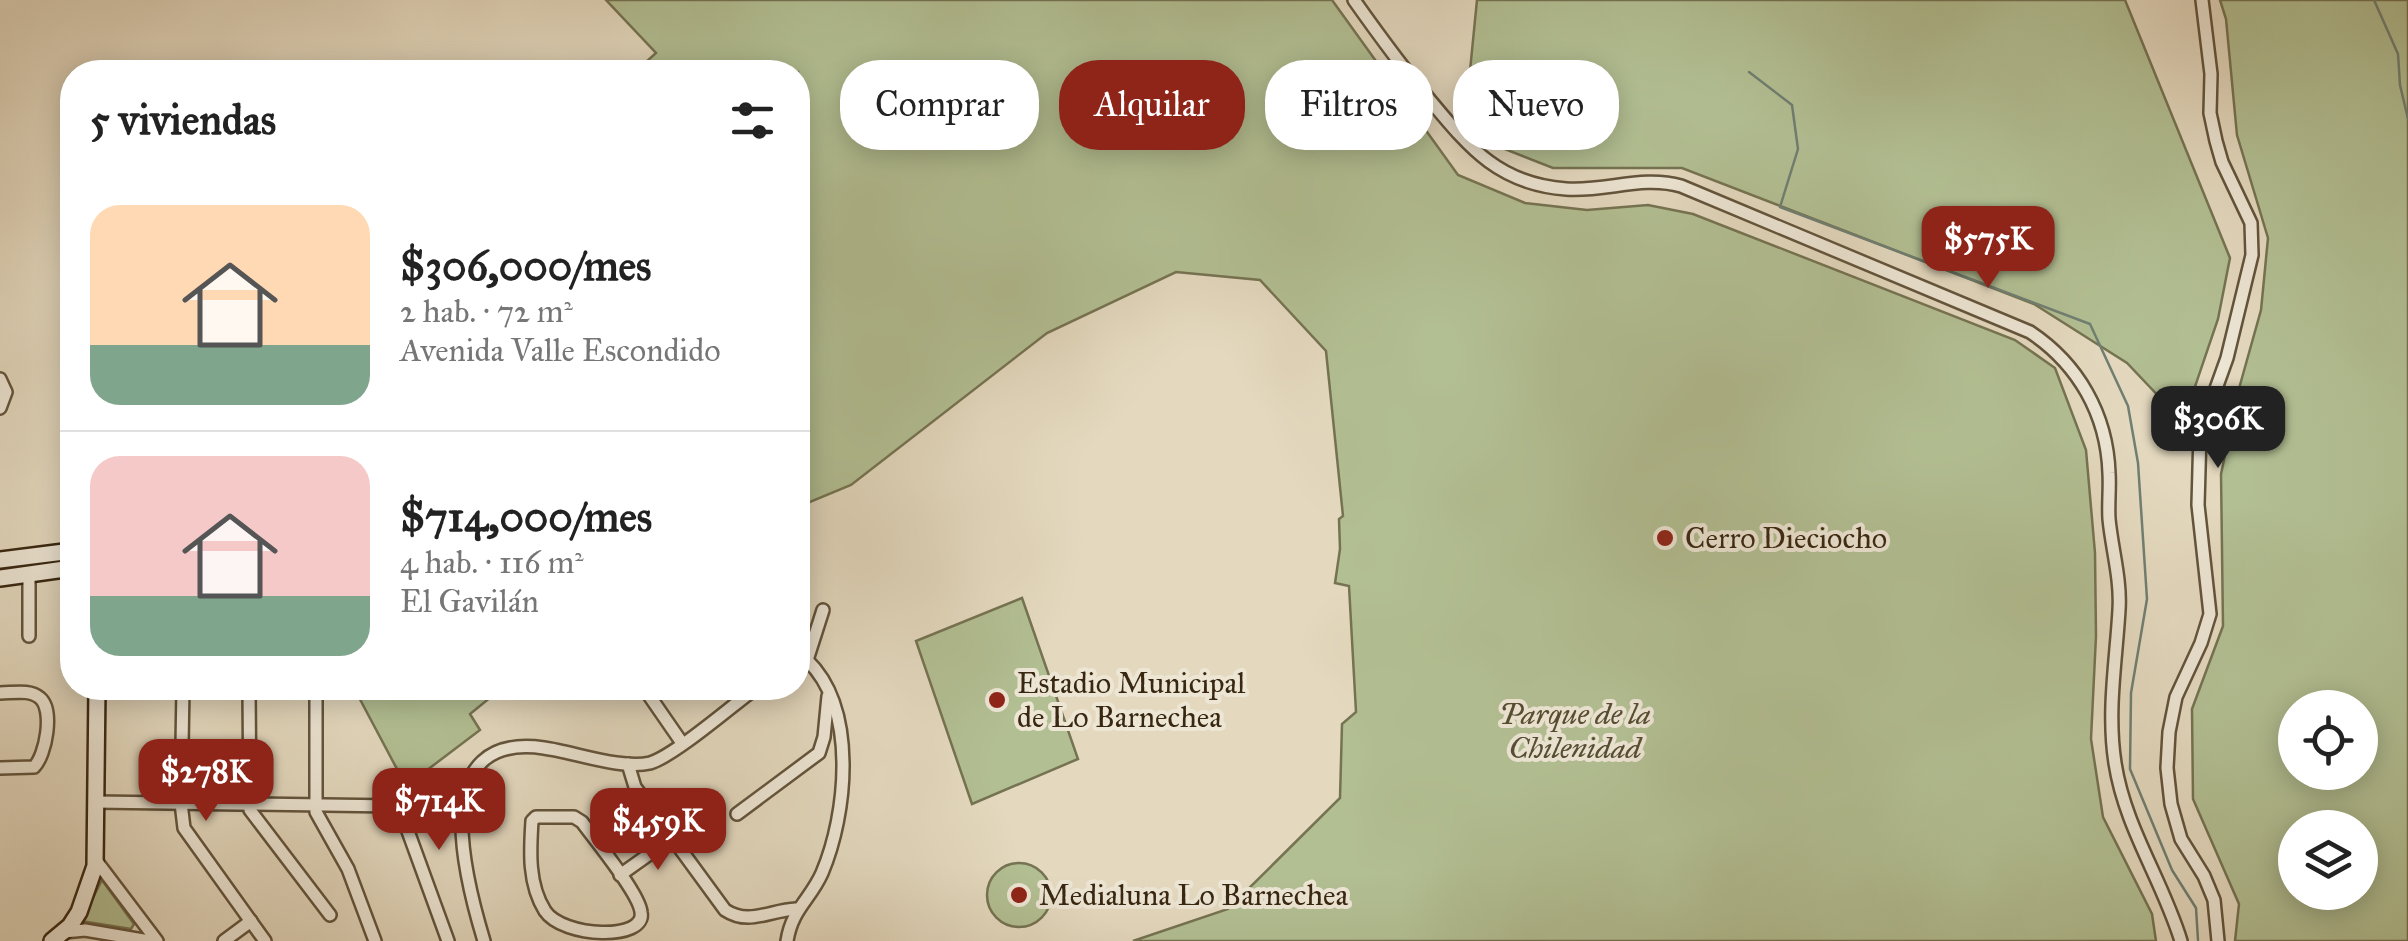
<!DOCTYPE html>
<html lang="es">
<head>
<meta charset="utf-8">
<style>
  body { margin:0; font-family:"IM FELL Great Primer",serif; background:#f6f6f6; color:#222; height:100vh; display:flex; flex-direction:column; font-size:38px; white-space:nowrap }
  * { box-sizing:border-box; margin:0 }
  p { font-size:32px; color:#767676 }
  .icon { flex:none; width:55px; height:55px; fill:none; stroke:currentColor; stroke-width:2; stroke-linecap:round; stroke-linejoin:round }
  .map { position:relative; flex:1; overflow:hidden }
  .sheet { position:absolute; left:60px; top:60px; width:750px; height:640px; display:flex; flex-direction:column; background:#fff; border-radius:40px; box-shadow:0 5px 25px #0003 }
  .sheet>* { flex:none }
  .top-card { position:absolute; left:840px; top:60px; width:950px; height:90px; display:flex; gap:20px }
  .tools { position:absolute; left:2278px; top:690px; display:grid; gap:20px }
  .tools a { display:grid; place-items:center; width:100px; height:100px; border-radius:50%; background:#fff; box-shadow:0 5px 25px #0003; font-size:50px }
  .price { position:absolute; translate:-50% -85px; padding:0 22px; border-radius:20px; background:#8f2418; color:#fff; font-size:32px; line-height:65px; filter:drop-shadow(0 2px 5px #0008) }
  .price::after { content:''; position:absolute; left:50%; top:60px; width:30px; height:22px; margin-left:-15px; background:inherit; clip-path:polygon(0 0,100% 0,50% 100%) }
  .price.active { background:#222; color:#fff }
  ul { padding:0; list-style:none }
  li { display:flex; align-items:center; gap:30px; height:250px; padding:0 30px }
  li+li { border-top:2px solid #e0e0e0 }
  li span { display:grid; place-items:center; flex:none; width:280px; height:200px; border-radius:30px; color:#555 }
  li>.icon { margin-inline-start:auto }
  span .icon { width:120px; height:120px; fill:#fffc; stroke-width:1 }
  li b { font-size:42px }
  h2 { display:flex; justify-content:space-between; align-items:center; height:120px; padding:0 30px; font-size:42px }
  .chip { padding:0 35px; border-radius:40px; background:#fff; box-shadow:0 5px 25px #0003; font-size:35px; line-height:90px }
  .chip.active { background:#8f2418; color:#fff }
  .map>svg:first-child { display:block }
</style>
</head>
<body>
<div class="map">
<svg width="2408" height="941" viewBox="0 0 2408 941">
  <rect width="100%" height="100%" fill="#e4d9bf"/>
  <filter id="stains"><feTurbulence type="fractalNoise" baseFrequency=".002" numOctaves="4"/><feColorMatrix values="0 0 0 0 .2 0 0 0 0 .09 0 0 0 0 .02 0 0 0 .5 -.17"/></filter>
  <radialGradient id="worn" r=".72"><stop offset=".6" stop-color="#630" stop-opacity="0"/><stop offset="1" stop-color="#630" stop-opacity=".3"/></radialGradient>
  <g fill="#b2bf93" stroke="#757352" stroke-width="2.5" fill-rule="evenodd">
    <polygon points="606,0 1332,0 1458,175 1525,203 1587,210 1648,205 1693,214 2015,340 2055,368 2086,450 2095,553 2096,636 2091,739 2103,817 2152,914 2156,941 1133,941 1228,909 1340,798 1342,724 1356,712 1349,586 1335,583 1340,549 1339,519 1343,516 1326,351 1260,280 1176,272 1047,333 851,485 798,507 798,72 635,72 656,53"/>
    <polygon points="1477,0 2125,0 2230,258 2218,319 2183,422 2127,363 2034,304 1682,168 1553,168 1502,148 1455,107 1468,91"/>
    <path d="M2220 0H2408V941H2235L2239 904 2193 799 2192 709 2223 626 2221 474 2240 385 2261 310 2268 238 2237 135 2226 19ZM2295 708H2360V772H2295ZM2295 828H2360V892H2295Z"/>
    <polygon points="1022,598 1078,759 972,804 916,641"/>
    <polygon points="354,688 502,688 470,714 480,730 406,786"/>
    <circle cx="1019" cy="895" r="32"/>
    <polygon points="102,880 134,924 131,929 81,921"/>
  </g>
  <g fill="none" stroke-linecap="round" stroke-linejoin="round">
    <g stroke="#707f72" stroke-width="2.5">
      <polyline points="2374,0 2398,54 2400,85 2408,119"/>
      <polyline points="1749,72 1792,105 1798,149 1780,207 2090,324 2128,406 2138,463 2147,599 2131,693 2130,769 2172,870 2196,908 2198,940"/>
    </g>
    <defs>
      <g id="street">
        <path d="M1354 0C1378 34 1402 67 1429 99 1469 147 1498 184 1566 189 1606 192 1642 175 1681 186L2030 332C2078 364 2107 414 2109 473 2110 488 2108 504 2109 519 2112 550 2121 579 2119 610 2116 662 2107 711 2115 763 2125 828 2162 879 2181 941"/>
        <polyline points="2202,0 2211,74 2210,113 2216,141 2222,162 2251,223 2252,255 2227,358 2200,433 2198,505 2210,614 2201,643 2176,697 2169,732 2167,768 2171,804 2181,839 2204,876 2214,900 2218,941"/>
        <polyline points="0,379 6,392 0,408"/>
        <polyline points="29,575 29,636"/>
        <polyline points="807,660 823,610"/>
        <polyline points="183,688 181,803 184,828 265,941"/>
        <polyline points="249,688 250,810 330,915"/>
        <polyline points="316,688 316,812 348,869 375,941"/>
        <polyline points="644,688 682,743"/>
        <path d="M0 693C13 693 30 689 40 698 54 710 46 755 34 767L0 768"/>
        <path d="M628 764 635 787 725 910C749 926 770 910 796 909"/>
        <polyline points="96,802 394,806 401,812 448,941"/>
        <polyline points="737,814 819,753 824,737 828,696"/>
        <path d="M536 817H574L582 822C595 840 639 893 641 912 647 941 563 938 545 911 528 884 530 851 532 821Z"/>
        <polyline points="95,859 157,941"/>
        <polyline points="620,875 672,838"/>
        <polyline points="64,932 85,930 149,941"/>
        <polyline points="224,941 251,921"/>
        <path d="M484 941C464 875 426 731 544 748 574 752 622 770 650 763 674 756 733 705 756 688"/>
        <path d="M787 941C792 909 810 900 822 873 847 814 858 709 807 660"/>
      </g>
      <g id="secondary">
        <polyline points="0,560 72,551"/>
        <polyline points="0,578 72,568"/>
        <polyline points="52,941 70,926 79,912 95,866 97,688"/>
      </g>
    </defs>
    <use href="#street" stroke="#63543c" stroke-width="16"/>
    <use href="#secondary" stroke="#382711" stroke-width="20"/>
    <use href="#street" stroke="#ede6d5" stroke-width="11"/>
    <use href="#secondary" stroke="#ede6d5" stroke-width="15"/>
  </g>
  <g fill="#8f2418" stroke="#ede6d5" stroke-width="4">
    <circle cx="1665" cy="538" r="10"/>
    <circle cx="997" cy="700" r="10"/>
    <circle cx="1019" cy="895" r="10"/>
  </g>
  <g text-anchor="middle" stroke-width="8" stroke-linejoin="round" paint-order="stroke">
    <g font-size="30" fill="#382711" stroke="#ede6d5" text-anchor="start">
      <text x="1685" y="548">Cerro Dieciocho</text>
      <text x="1017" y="693">Estadio Municipal<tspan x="1017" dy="34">de Lo Barnechea</tspan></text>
      <text x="1039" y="905">Medialuna Lo Barnechea</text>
    </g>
    <g font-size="30" font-style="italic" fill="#564d32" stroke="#ede6d5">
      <text x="1575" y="724">Parque de la<tspan x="1575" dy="34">Chilenidad</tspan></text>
    </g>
  </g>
  <rect width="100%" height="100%" filter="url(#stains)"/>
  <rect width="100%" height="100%" fill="url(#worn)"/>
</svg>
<div class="tools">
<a><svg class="icon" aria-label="locate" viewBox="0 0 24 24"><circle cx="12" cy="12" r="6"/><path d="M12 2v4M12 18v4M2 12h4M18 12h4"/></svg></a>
<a><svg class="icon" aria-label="layers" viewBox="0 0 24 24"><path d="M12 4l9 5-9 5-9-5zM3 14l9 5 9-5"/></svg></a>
</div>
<b class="price" style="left:1988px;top:291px">$575K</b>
<b class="price active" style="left:2218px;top:471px">$306K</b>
<b class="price" style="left:206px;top:824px">$278K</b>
<b class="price" style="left:439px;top:853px">$714K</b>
<b class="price" style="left:658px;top:873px">$459K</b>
<div class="top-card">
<a class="chip">Comprar</a>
<a class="chip active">Alquilar</a>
<a class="chip">Filtros</a>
<a class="chip">Nuevo</a>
</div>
<section class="sheet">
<h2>5 viviendas<svg class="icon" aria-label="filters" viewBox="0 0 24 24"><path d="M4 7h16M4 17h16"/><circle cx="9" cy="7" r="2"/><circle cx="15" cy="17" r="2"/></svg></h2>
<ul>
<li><span style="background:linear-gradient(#ffd9b3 70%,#7fa58c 0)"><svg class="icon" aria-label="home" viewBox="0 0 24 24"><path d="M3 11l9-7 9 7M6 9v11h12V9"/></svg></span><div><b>$306,000/mes</b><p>2 hab. · 72 m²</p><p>Avenida Valle Escondido</p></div></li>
<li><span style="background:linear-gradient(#f6c9c9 70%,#7fa58c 0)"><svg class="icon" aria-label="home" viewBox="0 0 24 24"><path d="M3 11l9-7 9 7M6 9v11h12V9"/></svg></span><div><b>$714,000/mes</b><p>4 hab. · 116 m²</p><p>El Gavilán</p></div></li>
</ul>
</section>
</div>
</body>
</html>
